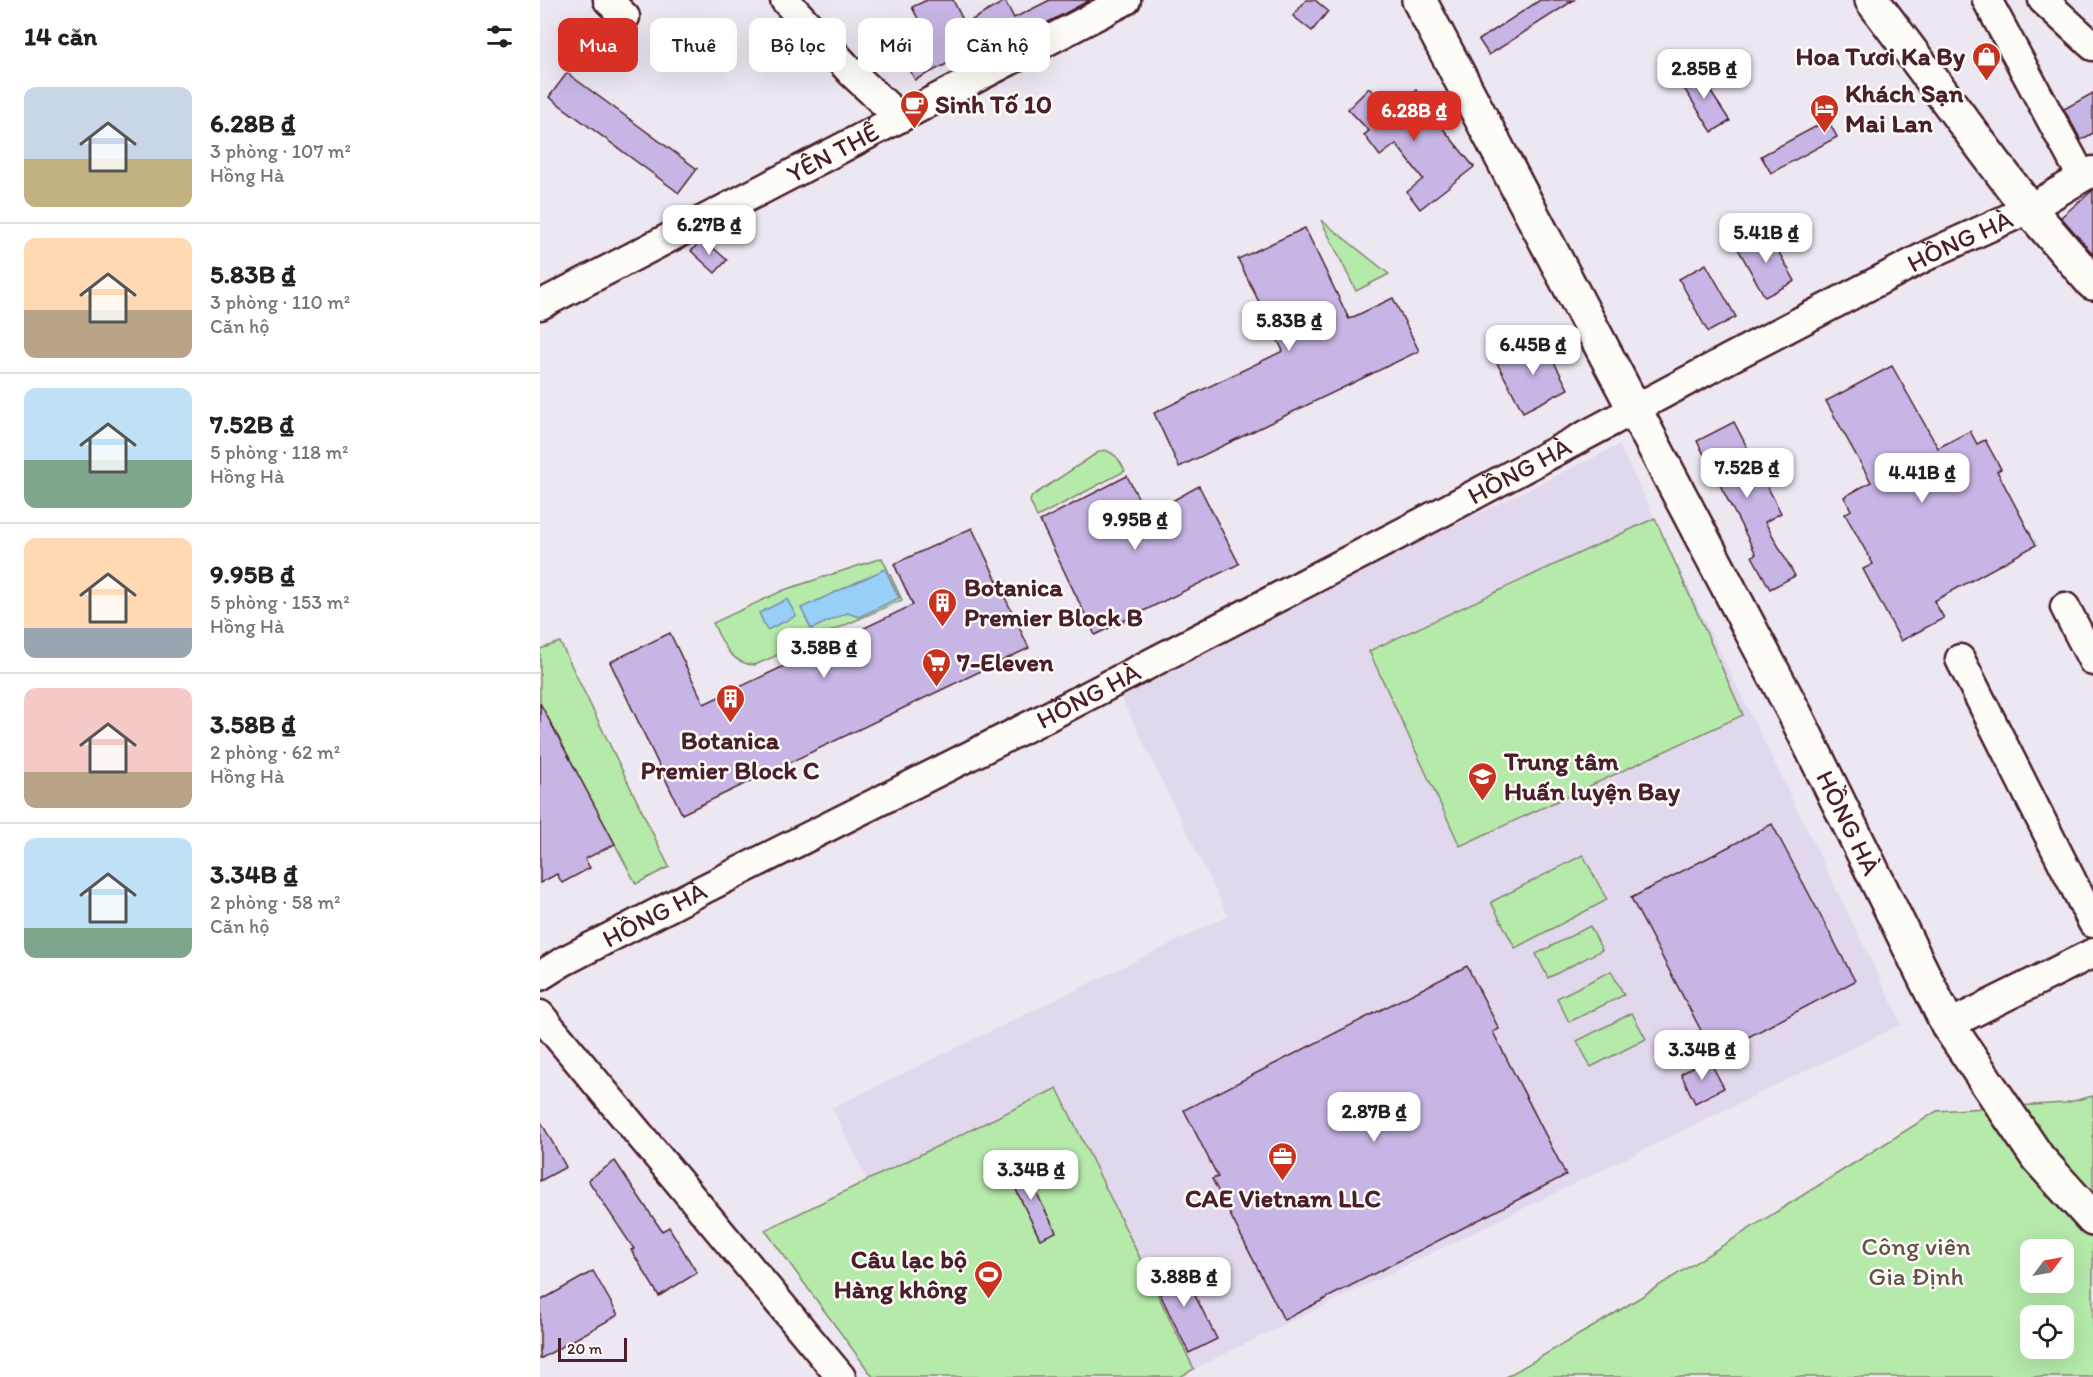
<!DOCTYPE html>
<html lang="vi">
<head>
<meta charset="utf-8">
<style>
  body { margin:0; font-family:Itim,sans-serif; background:#f6f6f6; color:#222; height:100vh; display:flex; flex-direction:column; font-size:22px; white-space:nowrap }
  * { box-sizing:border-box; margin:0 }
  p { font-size:20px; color:#767676 }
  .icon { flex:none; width:33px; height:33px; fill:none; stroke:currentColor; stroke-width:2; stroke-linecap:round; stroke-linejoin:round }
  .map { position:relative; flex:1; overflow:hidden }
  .side { display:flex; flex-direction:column; background:#fff; width:540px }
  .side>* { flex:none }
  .top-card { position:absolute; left:18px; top:18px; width:570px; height:54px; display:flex; gap:12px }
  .needle { width:39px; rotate:58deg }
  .buttons { position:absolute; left:1480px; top:1239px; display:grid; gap:12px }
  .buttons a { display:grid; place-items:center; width:54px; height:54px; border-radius:12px; background:#fff; box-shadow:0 6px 24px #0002; font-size:30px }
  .scale { position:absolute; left:18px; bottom:15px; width:69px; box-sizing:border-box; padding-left:6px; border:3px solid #4a1f2b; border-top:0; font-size:16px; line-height:21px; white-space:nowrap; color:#4a1f2b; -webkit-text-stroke:4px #fdfcf7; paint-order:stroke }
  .price { position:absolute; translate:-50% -51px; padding:0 14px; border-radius:12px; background:#fff; color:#222; font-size:20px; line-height:39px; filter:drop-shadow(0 2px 3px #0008) }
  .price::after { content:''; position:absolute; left:50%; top:36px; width:18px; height:14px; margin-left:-9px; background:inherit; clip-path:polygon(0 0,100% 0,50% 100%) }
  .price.selected { background:#d93025; color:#fff }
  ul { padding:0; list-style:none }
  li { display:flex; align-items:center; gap:18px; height:150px; padding:0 24px }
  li+li { border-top:2px solid #e0e0e0 }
  li span { display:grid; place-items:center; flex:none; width:168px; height:120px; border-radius:12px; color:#555 }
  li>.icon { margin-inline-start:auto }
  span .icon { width:72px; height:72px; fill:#fffc; stroke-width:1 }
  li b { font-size:26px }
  h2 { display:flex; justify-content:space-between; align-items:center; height:72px; padding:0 24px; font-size:26px }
  .tag { padding:0 21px; border-radius:12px; background:#fff; box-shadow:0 6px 24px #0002; font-size:21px; line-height:54px }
  .tag.selected { background:#d93025; color:#fff }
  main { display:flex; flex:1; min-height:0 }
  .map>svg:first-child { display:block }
</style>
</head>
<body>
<main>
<section class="side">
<h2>14 căn<svg class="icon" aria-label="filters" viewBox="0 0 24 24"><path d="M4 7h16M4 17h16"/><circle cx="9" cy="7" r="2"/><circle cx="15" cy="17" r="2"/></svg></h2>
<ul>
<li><span style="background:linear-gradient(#c9d6e8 60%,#c2b280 0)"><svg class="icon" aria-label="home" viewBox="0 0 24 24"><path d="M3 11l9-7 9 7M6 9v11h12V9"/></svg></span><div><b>6.28B ₫</b><p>3 phòng · 107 m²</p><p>Hồng Hà</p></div></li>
<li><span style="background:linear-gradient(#ffd9b3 60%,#b9a48a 0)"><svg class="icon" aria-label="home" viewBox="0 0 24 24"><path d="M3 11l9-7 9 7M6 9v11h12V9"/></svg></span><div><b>5.83B ₫</b><p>3 phòng · 110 m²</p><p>Căn hộ</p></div></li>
<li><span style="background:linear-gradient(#bfe0f5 60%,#7fa58c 0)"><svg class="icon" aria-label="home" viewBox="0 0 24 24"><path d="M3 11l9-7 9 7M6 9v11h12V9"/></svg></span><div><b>7.52B ₫</b><p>5 phòng · 118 m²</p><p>Hồng Hà</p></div></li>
<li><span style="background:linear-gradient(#ffd9b3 75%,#9aa5b1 0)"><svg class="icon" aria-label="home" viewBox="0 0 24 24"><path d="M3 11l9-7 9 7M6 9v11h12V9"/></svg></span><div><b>9.95B ₫</b><p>5 phòng · 153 m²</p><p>Hồng Hà</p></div></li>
<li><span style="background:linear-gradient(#f6c9c9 70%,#b9a48a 0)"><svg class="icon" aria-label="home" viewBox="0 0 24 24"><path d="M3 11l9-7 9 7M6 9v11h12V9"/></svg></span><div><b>3.58B ₫</b><p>2 phòng · 62 m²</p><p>Hồng Hà</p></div></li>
<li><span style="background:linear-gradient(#bfe0f5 75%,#7fa58c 0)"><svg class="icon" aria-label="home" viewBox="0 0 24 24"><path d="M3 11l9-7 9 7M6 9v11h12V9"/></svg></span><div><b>3.34B ₫</b><p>2 phòng · 58 m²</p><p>Căn hộ</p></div></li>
</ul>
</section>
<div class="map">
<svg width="1553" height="1377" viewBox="0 0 1553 1377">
  <rect width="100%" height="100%" fill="#ede7f2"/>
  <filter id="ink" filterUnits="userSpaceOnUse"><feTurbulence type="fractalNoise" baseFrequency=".0167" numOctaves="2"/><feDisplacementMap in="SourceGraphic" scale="12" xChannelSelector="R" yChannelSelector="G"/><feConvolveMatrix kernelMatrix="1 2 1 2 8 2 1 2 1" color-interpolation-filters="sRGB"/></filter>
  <g filter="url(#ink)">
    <polygon fill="#e2d8ee" points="1079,445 1362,1024 654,1369 517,1089 328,1181 292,1108 688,916 577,689"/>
    <g fill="#b5eaab" stroke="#80846b" stroke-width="1.5" fill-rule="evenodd">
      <polygon points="781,220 849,274 816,291"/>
      <path d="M564 450C576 453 580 461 585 471L497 517 490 501 492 496 557 453Z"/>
      <polygon points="1115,518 1203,715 920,846 829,651"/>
      <path d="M342 558 362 600 215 665C190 664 182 642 173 623L244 590Z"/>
      <polygon points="20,642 129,867 96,884 6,714 0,716 0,649"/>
      <polygon points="1043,855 1067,900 975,948 951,902"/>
      <polygon points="1050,926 1062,950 1008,978 996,954"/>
      <polygon points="1071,971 1084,995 1029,1022 1017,998"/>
      <polygon points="1092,1013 1106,1039 1051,1067 1037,1041"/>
      <polygon points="517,1088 654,1369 640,1377 333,1377 225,1230"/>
      <path d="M1553 1096V1377H966L1061 1322 1397 1111 1525 1103ZM1491 1250H1524V1282H1491ZM1491 1316H1524V1348H1491Z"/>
    </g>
    <g fill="#98cff7" stroke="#7989a5" stroke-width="1.5">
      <polygon points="345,569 359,598 319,617 307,613 271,629 261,608"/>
      <polygon points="247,599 256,616 227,630 219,613"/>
    </g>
    <g fill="#c7b5e5" stroke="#4a1f2b" stroke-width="1.5">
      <polygon points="387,0 413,0 425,24 465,1 474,18 510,0 550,0 461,47 458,38 375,80 363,56 390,42 372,7"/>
      <polygon points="766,0 775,0 788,11 772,31 753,16"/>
      <polygon points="1000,0 1034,0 949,55 939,40"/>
      <polygon points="1155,68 1190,121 1172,132 1138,79"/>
      <polygon points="27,73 157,169 139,193 9,97"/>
      <polygon points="829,88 850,110 876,90 894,114 892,115 934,167 880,209 867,192 883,179 856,144 840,156 824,135 829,131 808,109"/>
      <polygon points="1553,93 1553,133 1541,140 1524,109"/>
      <polygon points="1288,120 1297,137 1231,173 1221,156"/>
      <polygon points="1553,190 1553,254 1521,217"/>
      <polygon points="765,228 809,319 853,298 879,351 639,467 614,413 743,351 698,259"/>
      <polygon points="1227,231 1255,281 1225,297 1197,247"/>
      <polygon points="163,239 187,260 175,273 151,251"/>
      <polygon points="1166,264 1196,317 1168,332 1139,279"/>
      <polygon points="1002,339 1028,389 983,412 957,363"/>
      <polygon points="1352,366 1398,448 1430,431 1437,444 1445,440 1461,469 1457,471 1496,545 1394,601 1404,618 1361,641 1323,569 1333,564 1305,514 1311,510 1304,497 1331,482 1286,401"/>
      <polygon points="1194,422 1241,513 1225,522 1255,576 1230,589 1212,556 1216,554 1157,441"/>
      <polygon points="587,476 607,515 659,486 699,564 555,635 500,521"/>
      <polygon points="432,528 489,648 142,814 70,662 130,633 164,704 373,605 354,564"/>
      <polygon points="0,703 75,844 45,859 50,868 22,883 17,874 0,883"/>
      <polygon points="1232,824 1315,981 1174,1055 1091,898"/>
      <polygon points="927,966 959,1029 953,1032 1026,1175 744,1320 672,1179 678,1177 644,1110"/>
      <polygon points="1168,1058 1184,1088 1155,1103 1141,1074"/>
      <polygon points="0,1120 26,1167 0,1181"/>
      <polygon points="75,1161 122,1231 129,1227 157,1273 119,1296 91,1250 94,1249 48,1180"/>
      <polygon points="481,1162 516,1232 500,1239 466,1169"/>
      <polygon points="638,1262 677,1339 649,1353 611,1276"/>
      <polygon points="53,1271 78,1315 0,1359 0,1301"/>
    </g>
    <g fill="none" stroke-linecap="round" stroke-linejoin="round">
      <defs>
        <g id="minor">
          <polyline points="68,0 85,17"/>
          <polyline points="245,0 312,73 360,118"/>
          <polyline points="1447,0 1542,177"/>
          <polyline points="1503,0 1553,46"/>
          <path id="s1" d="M0 305 586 0"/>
          <polyline points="1525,607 1553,661"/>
          <polyline points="1420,659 1553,923"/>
          <path id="s2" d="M0 976 24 961 164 889 511 715 904 511 1192 357 1392 253 1489 209 1553 171"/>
          <polyline points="0,1015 301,1377"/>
          <polyline points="1408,1025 1553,953"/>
        </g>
        <g id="major">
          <path id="s3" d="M879 0 1255 714 1408 1025 1498 1158 1553 1219"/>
          <polyline points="1332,0 1489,209 1553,283"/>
        </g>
      </defs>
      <use href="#minor" stroke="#4a1f2b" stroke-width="33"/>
      <use href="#major" stroke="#4a1f2b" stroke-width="38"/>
      <use href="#minor" stroke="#fdfcf7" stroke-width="28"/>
      <use href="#major" stroke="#fdfcf7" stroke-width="33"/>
    </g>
  </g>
  <defs>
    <symbol id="shop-pin" viewBox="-11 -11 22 30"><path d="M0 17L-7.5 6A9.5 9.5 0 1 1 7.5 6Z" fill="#c8321e" stroke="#fdfcf7"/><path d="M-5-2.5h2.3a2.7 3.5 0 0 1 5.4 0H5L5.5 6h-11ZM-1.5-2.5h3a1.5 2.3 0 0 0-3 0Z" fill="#fff"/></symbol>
    <symbol id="cafe-pin" viewBox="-11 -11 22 30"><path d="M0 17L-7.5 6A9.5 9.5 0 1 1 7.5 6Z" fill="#c8321e" stroke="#fdfcf7"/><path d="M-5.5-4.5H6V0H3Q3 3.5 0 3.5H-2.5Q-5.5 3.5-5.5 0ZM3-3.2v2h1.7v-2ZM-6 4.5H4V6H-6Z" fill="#fff"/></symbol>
    <symbol id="hotel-pin" viewBox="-11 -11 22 30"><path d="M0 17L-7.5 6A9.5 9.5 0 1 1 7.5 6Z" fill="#c8321e" stroke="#fdfcf7"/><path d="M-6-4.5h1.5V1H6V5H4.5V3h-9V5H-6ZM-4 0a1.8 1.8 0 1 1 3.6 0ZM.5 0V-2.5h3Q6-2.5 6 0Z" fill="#fff"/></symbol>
    <symbol id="building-pin" viewBox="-11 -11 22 30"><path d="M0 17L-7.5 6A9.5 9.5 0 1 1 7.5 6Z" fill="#c8321e" stroke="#fdfcf7"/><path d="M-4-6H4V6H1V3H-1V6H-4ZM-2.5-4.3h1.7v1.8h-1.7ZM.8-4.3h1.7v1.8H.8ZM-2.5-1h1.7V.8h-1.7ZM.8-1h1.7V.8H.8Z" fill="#fff"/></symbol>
    <symbol id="supermarket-pin" viewBox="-11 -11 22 30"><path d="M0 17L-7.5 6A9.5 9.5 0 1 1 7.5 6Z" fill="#c8321e" stroke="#fdfcf7"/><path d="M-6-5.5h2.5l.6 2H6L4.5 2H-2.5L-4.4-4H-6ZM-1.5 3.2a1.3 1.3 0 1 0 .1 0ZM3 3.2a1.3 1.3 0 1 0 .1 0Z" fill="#fff"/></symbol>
    <symbol id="university-pin" viewBox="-11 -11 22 30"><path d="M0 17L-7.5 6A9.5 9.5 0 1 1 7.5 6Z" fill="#c8321e" stroke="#fdfcf7"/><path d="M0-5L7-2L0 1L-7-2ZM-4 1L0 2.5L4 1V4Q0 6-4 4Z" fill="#fff"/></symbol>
    <symbol id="office-pin" viewBox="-11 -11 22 30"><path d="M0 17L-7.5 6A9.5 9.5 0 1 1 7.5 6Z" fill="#c8321e" stroke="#fdfcf7"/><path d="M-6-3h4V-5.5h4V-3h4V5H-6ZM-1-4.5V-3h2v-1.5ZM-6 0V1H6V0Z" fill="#fff"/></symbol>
    <symbol id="stadium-pin" viewBox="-11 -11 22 30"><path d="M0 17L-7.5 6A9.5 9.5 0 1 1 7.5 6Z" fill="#c8321e" stroke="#fdfcf7"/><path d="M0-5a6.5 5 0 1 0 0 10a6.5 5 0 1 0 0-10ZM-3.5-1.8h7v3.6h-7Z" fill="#fff"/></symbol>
  </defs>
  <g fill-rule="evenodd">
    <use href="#shop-pin" x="1430" y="40" width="33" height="45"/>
    <use href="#cafe-pin" x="358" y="88" width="33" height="45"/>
    <use href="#hotel-pin" x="1268" y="92" width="33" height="45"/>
    <use href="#building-pin" x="386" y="586" width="33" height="45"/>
    <use href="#supermarket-pin" x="380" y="646" width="33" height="45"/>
    <use href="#building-pin" x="174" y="682" width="33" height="45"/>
    <use href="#university-pin" x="926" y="760" width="33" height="45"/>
    <use href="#office-pin" x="726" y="1140" width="33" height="45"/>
    <use href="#stadium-pin" x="432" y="1258" width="33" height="45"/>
  </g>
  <g text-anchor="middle" stroke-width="5" stroke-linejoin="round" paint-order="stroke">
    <g font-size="26" font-weight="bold" fill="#4a1f2b" stroke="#fdfcf7" text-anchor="start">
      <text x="1425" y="65" text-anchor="end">Hoa Tươi Ka By</text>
      <text x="1305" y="102">Khách Sạn<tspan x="1305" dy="30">Mai Lan</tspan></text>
      <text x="395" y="113">Sinh Tố 10</text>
      <text x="424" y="596">Botanica<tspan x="424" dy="30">Premier Block B</tspan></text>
      <text x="417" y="671">7-Eleven</text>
      <text x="190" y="749" text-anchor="middle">Botanica<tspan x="190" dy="30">Premier Block C</tspan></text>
      <text x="964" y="770">Trung tâm<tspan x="964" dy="30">Huấn luyện Bay</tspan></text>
      <text x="743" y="1207" text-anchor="middle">CAE Vietnam LLC</text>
      <text x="427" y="1268" text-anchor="end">Câu lạc bộ<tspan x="427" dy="30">Hàng không</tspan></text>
    </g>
    <g font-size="26" fill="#4a1f2b" stroke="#fdfcf7">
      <text dy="9" stroke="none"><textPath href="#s1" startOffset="330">YÊN THẾ</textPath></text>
      <text dy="9" stroke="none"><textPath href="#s2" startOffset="1599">HỒNG HÀ</textPath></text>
      <text dy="9" stroke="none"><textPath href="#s2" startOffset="1102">HỒNG HÀ</textPath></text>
      <text dy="9" stroke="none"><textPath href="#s2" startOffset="616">HỒNG HÀ</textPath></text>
      <text dy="9" stroke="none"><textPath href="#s3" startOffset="928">HỒNG HÀ</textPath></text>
      <text dy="9" stroke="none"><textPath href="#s2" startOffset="130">HỒNG HÀ</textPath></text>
    </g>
    <g font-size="26" fill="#65524b" stroke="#fdfcf7">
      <text x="1376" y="1255">Công viên<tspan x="1376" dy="30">Gia Định</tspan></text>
    </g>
  </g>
</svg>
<div class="buttons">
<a><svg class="needle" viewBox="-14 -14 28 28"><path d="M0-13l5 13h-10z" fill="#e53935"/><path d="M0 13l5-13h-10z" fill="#767676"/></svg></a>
<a><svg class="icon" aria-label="locate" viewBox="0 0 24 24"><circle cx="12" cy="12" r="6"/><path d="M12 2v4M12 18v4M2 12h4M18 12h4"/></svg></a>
</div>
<div class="scale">20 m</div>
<b class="price" style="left:1164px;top:100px">2.85B ₫</b>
<b class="price selected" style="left:874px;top:142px">6.28B ₫</b>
<b class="price" style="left:169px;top:256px">6.27B ₫</b>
<b class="price" style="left:1226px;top:264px">5.41B ₫</b>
<b class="price" style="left:749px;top:352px">5.83B ₫</b>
<b class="price" style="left:993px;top:376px">6.45B ₫</b>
<b class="price" style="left:1207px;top:499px">7.52B ₫</b>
<b class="price" style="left:1382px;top:504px">4.41B ₫</b>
<b class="price" style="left:595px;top:551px">9.95B ₫</b>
<b class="price" style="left:284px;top:679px">3.58B ₫</b>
<b class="price" style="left:1162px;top:1081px">3.34B ₫</b>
<b class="price" style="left:834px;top:1143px">2.87B ₫</b>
<b class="price" style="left:491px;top:1201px">3.34B ₫</b>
<b class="price" style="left:644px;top:1308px">3.88B ₫</b>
<div class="top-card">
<a class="tag selected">Mua</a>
<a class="tag">Thuê</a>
<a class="tag">Bộ lọc</a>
<a class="tag">Mới</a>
<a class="tag">Căn hộ</a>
</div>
</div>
</main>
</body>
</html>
